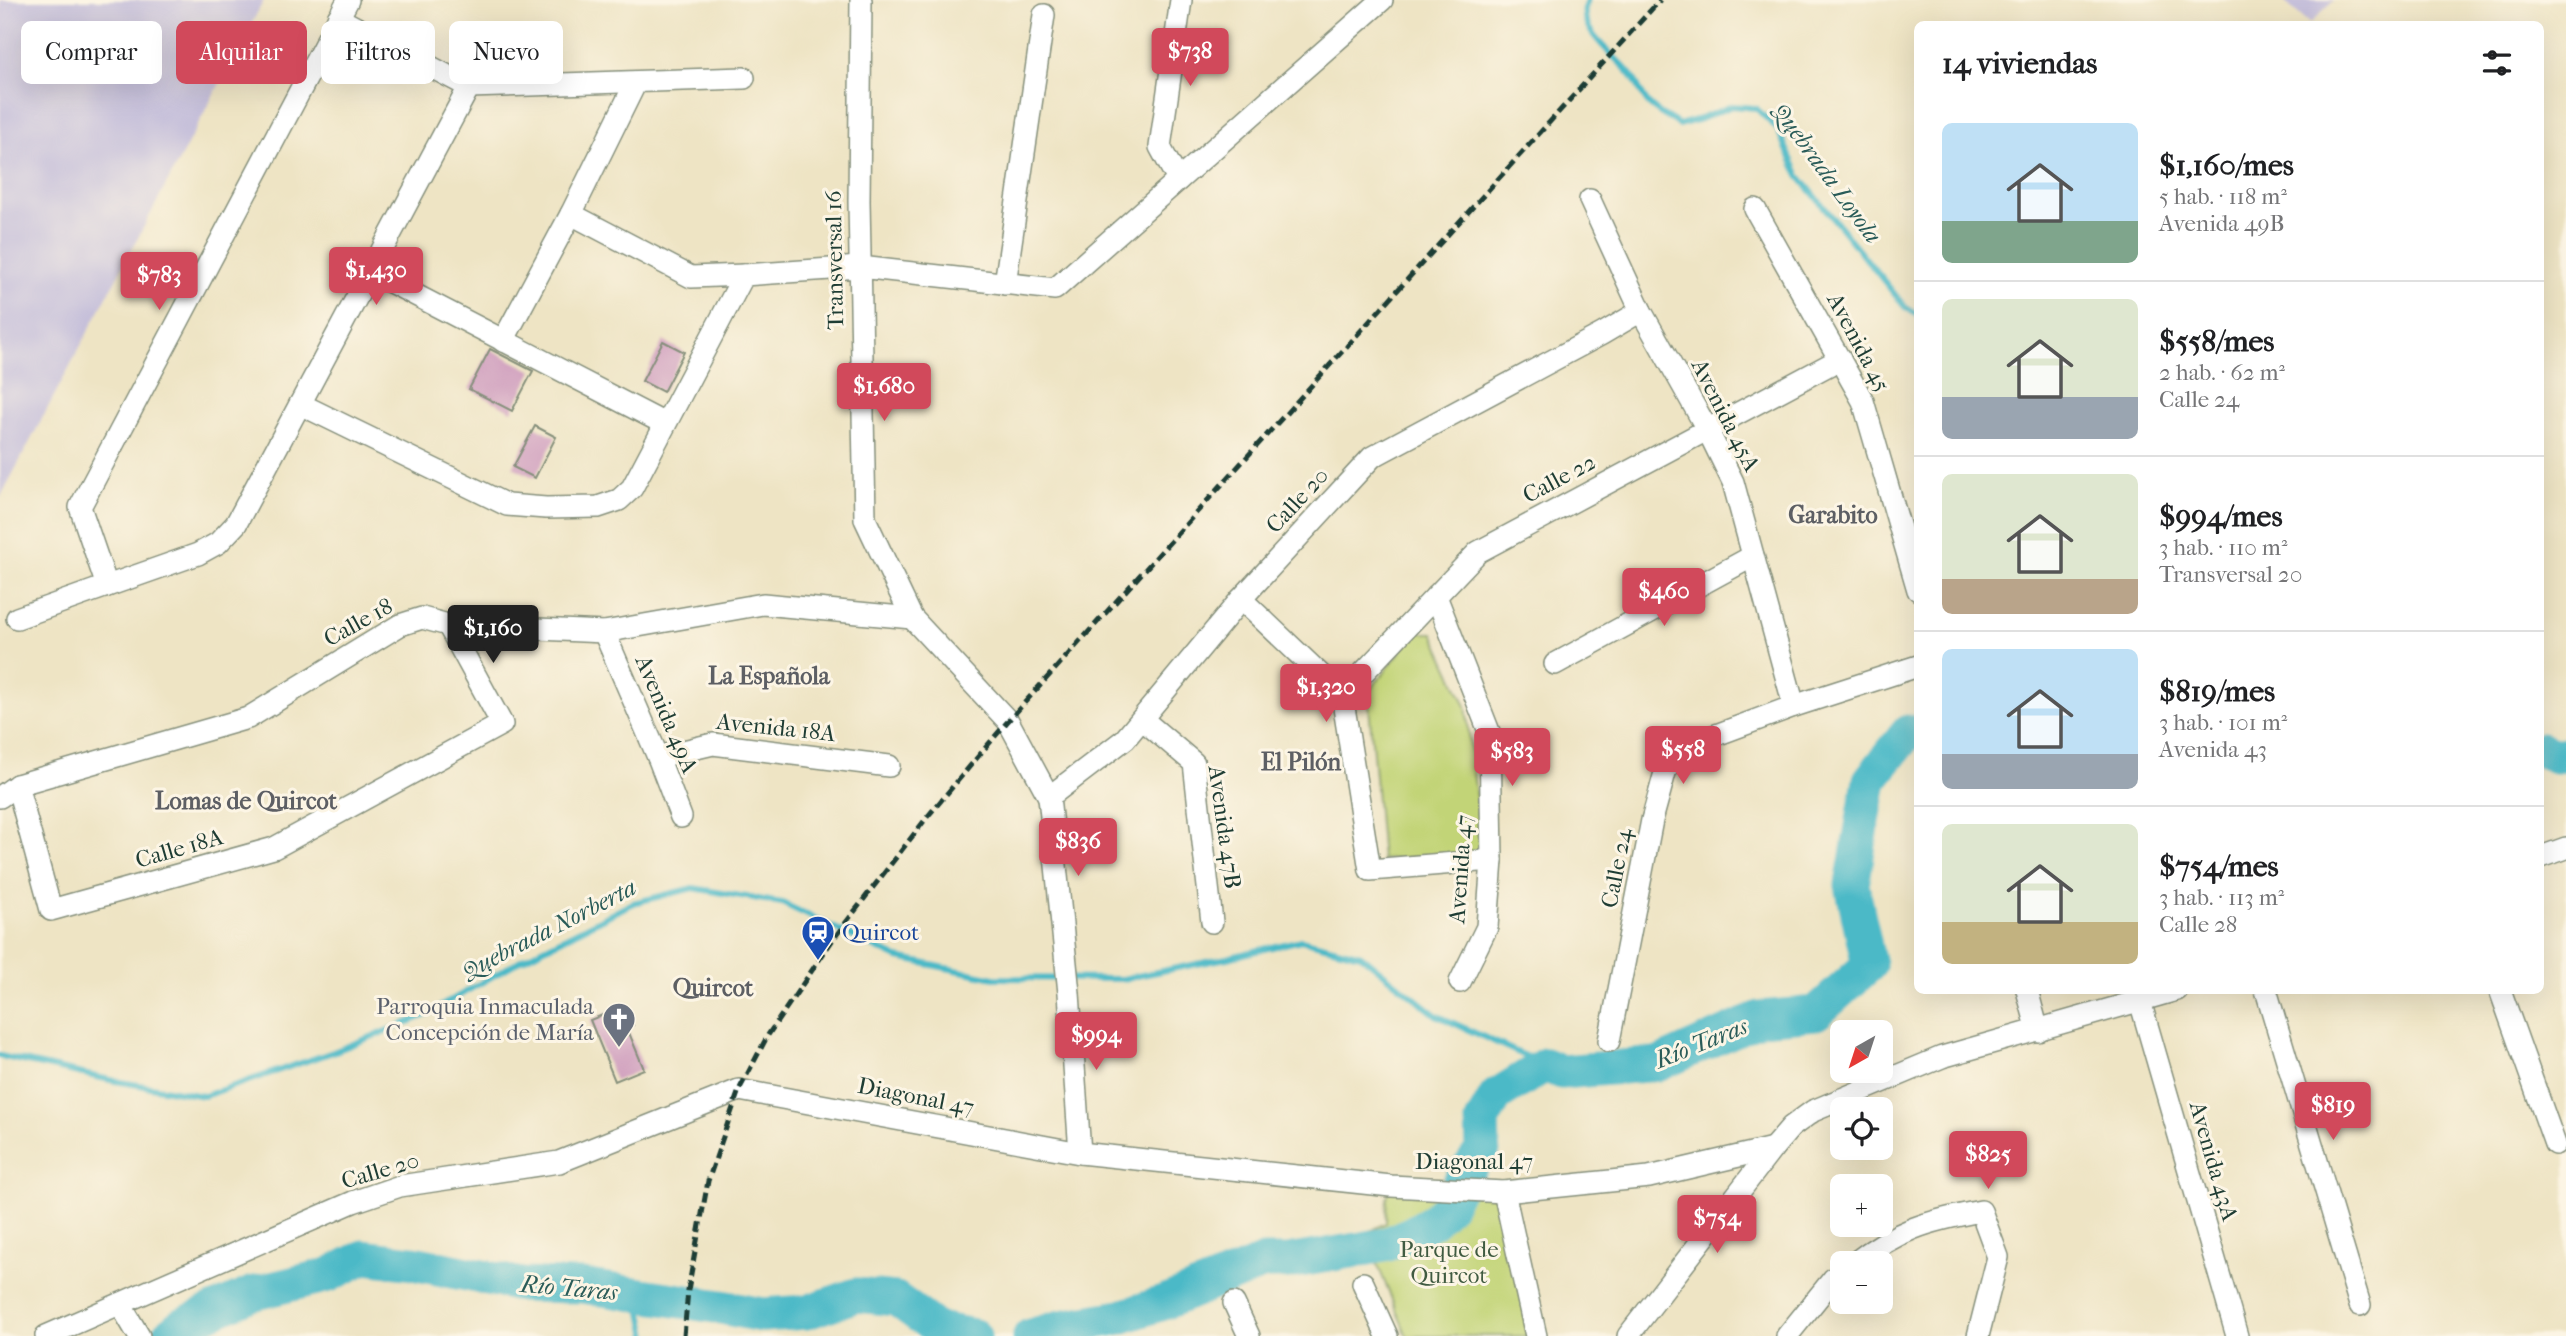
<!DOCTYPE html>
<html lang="es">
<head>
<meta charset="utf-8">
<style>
  body { margin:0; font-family:"IM FELL French Canon",serif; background:#f6f6f6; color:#202124; height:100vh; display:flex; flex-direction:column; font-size:26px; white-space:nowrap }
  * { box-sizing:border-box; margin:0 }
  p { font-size:23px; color:#757577 }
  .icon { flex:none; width:38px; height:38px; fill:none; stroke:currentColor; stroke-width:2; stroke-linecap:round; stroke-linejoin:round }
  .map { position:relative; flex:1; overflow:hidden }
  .sheet { position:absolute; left:1914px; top:21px; width:630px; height:973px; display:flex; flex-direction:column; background:#fff; border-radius:10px; box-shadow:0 7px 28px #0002 }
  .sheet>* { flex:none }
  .top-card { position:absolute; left:21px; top:21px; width:665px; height:63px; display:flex; gap:14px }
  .needle { width:46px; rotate:219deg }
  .fabs { position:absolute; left:1830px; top:1020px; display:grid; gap:14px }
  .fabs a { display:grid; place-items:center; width:63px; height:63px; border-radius:10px; background:#fff; box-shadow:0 7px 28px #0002; font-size:35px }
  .price { position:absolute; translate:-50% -60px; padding:0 16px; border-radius:7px; background:#d1495b; color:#fff; font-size:23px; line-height:46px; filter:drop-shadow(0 2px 4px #0008) }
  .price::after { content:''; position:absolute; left:50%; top:42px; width:21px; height:16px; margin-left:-10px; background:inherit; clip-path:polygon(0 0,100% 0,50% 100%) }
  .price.on { background:#222; color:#fff }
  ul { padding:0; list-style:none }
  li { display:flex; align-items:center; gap:21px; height:175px; padding:0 28px }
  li+li { border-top:2px solid #e0e0e0 }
  li span { display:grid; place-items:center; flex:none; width:196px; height:140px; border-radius:10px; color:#555 }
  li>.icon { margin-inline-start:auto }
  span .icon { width:84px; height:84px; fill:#fffc; stroke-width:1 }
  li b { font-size:30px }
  h2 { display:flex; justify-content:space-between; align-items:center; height:84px; padding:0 28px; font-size:30px }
  .tag { padding:0 24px; border-radius:10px; background:#fff; box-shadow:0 7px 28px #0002; font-size:24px; line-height:63px }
  .tag.on { background:#d1495b; color:#fff }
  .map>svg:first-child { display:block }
</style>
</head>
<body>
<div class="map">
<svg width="2566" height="1336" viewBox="0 0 2566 1336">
  <rect width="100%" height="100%" fill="#fcf5e5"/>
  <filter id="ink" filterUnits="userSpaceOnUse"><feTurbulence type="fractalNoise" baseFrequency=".0143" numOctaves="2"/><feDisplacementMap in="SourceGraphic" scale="14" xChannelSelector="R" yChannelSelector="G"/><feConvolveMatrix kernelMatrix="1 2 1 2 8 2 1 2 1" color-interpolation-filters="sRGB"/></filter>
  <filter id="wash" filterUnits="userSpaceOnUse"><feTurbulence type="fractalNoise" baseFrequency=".00686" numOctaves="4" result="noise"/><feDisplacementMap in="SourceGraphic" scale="28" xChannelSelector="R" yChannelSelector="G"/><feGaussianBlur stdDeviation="1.57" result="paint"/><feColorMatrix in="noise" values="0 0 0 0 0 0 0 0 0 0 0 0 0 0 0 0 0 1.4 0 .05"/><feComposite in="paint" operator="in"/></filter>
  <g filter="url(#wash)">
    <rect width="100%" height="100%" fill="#eee4c4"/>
    <g fill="#c6c0da">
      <polygon points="0,0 264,0 0,498"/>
      <polygon points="2282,0 2334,0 2310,24"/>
    </g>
    <g fill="#c2d477" stroke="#708856" stroke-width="2">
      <polygon points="1415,633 1433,633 1466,706 1482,852 1382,860 1368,693"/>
      <polygon points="1391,1186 1504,1192 1530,1336 1407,1336 1365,1234 1386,1223 1387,1197"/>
    </g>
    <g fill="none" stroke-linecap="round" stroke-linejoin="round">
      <g stroke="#4cb9c7" stroke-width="6">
        <path d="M1587 0C1574 30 1615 54 1631 75 1638 83 1641 95 1648 103 1655 112 1669 118 1679 125L1700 119 1732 106 1756 108 1778 130 1799 176 1905 307 1918 315"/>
        <polyline points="0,1056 115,1081 204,1096 333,1052 424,1016 519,961 633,903 693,888 782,903 898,958 994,978 1122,979 1227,958 1301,940 1361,955 1436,1015 1545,1065"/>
        <polyline points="638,1294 647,1336"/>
      </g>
      <g stroke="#4cb9c7" stroke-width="35">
        <polyline points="2541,750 2556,756 2566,754"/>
        <polyline points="168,1336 180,1326 251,1294 329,1275 364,1257 413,1263 522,1285 582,1286 721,1307 762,1315 807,1312 856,1295 896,1299 937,1329 974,1336"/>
        <polyline points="1030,1336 1061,1327 1121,1317 1166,1302 1264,1262 1288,1262 1385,1245 1412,1233 1433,1221 1448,1206 1464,1175 1483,1149 1482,1121 1496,1096 1545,1065 1561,1072 1659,1064 1760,1018 1816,1013 1869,965 1852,885 1870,780 1908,732 1918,732"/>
      </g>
    </g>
    <g id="blocks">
      <g fill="#cf9dbd">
        <polygon points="663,341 684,352 663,392 642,381"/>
        <polygon points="490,349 533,371 512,411 469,389"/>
        <polygon points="535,426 556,437 535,478 513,467"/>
        <polygon points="625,1006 633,1025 627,1028 644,1069 615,1081 590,1020"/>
      </g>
    </g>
  </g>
  <g filter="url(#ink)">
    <use href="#blocks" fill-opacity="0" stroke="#86907c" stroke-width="2"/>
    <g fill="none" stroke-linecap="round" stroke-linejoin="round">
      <defs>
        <g id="minor">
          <polyline points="861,0 859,201 865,519 912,618 1008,721 1049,797 1069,993 1080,1153"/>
          <polyline points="469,87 744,78"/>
          <polyline points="1178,180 1160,147 1181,0"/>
          <polyline points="1590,200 1641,311 1707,429 1733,482 1794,706"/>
          <polyline points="1755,209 1863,401 1918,590"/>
          <polyline points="571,214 636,82"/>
          <polyline points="371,272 665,424"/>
          <polyline points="1005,284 1044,15"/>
          <polyline points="503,341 571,214 691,277 744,275"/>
          <polyline points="300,404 507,505 546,508 598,507 619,500 632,488 744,275 860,267 1055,289 1382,0"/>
          <polyline points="107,586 198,554 218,543 236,524 469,87 338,18"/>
          <polyline points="1436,596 1490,734 1492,860 1487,927 1460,982"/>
          <polyline points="1241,599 1342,695 1370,870 1492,860"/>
          <polyline points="17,618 107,586 80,507 348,0"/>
          <polyline points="604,632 658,757 681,817"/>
          <polyline points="1555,664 1753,556"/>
          <polyline points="1342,695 1478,552 1840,359"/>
          <polyline points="1142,719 1194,763 1212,922"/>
          <polyline points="658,757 713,744 889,766"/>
          <polyline points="17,785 51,910 274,848 502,724 448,625"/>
          <polyline points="0,797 17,785 248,718 400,625 422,618 448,625 604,632 763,604 912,618"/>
          <polyline points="1049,797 1125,739 1241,599 1372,457 1602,334 1641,311"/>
          <polyline points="2541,857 2566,848"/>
          <polyline points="2027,990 2038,1031"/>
          <polyline points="2266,990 2360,1305"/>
          <polyline points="2500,990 2555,1144"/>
          <polyline points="2140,1001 2237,1336"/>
          <polyline points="1609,1041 1652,820 1666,769 1700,741 1794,706 1918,666"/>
          <polyline points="1504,1192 1536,1336"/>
          <path d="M1853 1264C1897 1230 1927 1221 1981 1211L1998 1257 1978 1336"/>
          <polyline points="1363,1283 1387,1336"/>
          <polyline points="1234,1303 1249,1336"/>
          <polyline points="120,1304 139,1336"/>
          <polyline points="46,1336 353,1202 400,1186 559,1162 739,1090 1080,1153 1391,1186 1504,1192 1649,1177 1773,1148"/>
          <polyline points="1628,1336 1773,1148 1791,1127 1813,1111 1942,1057 2177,990"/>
          <polyline points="1787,1336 1833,1279 1843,1271"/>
        </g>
      </defs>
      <use href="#minor" stroke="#86907c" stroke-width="24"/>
      <use href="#minor" stroke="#fff" stroke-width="21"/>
      <polyline stroke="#1f3d34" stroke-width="5" stroke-dasharray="10 5" stroke-linecap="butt" points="684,1336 688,1290 708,1181 739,1090 768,1035 834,938 928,816 1008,721 1660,0"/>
    </g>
  </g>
  <defs>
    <symbol id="station-pin" viewBox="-11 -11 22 30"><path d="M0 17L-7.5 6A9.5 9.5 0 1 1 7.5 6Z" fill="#1a4fb4" stroke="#fcf5e5"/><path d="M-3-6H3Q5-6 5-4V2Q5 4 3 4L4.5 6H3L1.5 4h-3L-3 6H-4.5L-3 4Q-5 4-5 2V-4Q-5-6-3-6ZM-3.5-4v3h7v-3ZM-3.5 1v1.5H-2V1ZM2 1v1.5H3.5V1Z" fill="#fff"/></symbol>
    <symbol id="church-pin" viewBox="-11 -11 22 30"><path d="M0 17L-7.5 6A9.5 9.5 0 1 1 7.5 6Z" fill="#6b7280" stroke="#fcf5e5"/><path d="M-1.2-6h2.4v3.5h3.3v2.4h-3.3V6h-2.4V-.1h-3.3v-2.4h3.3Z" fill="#fff"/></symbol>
  </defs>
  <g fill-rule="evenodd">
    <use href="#station-pin" x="799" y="913" width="38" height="52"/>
    <use href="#church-pin" x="600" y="1000" width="38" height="52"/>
  </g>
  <g text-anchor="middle" stroke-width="6" stroke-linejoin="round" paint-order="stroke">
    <g font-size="23" fill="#1f3d34" stroke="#fcf5e5">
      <text transform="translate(834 260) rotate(-91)" y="8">Transversal 16</text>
      <text transform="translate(1859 342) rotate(62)" y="8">Avenida 45</text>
      <text transform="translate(1726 415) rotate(63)" y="8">Avenida 45A</text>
      <text transform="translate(1559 478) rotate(-28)" y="8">Calle 22</text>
      <text transform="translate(1297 500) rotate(-47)" y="8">Calle 20</text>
      <text transform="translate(358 622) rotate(-29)" y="8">Calle 18</text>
      <text transform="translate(667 714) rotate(67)" y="8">Avenida 49A</text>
      <text transform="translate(776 727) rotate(6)" y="8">Avenida 18A</text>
      <text transform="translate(1225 827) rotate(82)" y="8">Avenida 47B</text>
      <text transform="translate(179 848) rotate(-16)" y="8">Calle 18A</text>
      <text transform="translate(1616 868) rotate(-79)" y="8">Calle 24</text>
      <text transform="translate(1460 869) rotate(-86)" y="8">Avenida 47</text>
      <text transform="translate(916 1096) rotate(11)" y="8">Diagonal 47</text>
      <text x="1474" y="1169">Diagonal 47</text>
      <text transform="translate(2214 1161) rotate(74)" y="8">Avenida 43A</text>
      <text transform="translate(380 1170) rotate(-16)" y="8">Calle 20</text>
    </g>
    <g font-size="23" fill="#164399" stroke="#fcf5e5" text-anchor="start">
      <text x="842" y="940">Quircot</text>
    </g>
    <g font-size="23" fill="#5b616d" stroke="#fcf5e5" text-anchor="end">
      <text x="594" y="1014">Parroquia Inmaculada<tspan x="594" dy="26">Concepción de María</tspan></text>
    </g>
    <g font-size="23" fill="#405b41" stroke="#fcf5e5">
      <text x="1449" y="1257">Parque de<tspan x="1449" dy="26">Quircot</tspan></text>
    </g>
    <g font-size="24" font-style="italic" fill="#2a5c59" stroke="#fcf5e5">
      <text transform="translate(1827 173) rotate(54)" y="8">Quebrada Loyola</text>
      <text transform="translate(549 929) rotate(-27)" y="8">Quebrada Norberta</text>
      <text transform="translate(1701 1043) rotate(-22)" y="8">Río Taras</text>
      <text transform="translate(569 1288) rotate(5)" y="8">Río Taras</text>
    </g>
    <g font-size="24" font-weight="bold" fill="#5d5f64" stroke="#fcf5e5">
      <text x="1833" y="523">Garabito</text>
      <text x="769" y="684">La Española</text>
      <text x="1301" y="770">El Pilón</text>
      <text x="246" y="809">Lomas de Quircot</text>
      <text x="713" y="996">Quircot</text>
    </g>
  </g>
</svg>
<div class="fabs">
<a><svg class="needle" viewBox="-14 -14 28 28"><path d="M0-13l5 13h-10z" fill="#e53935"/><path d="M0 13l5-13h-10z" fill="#757577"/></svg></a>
<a><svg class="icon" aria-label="locate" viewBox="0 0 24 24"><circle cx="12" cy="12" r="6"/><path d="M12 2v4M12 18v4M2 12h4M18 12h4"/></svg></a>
<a>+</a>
<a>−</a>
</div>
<b class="price" style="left:1190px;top:88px">$738</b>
<b class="price" style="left:376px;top:307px">$1,430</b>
<b class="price" style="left:159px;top:312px">$783</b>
<b class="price" style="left:884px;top:423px">$1,680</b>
<b class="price" style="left:1664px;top:628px">$460</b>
<b class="price on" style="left:493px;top:665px">$1,160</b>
<b class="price" style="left:1326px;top:724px">$1,320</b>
<b class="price" style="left:1683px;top:786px">$558</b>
<b class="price" style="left:1512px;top:788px">$583</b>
<b class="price" style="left:1078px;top:878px">$836</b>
<b class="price" style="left:1096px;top:1072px">$994</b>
<b class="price" style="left:2333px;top:1142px">$819</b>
<b class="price" style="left:1988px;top:1191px">$825</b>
<b class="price" style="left:1717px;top:1255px">$754</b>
<div class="top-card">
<a class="tag">Comprar</a>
<a class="tag on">Alquilar</a>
<a class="tag">Filtros</a>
<a class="tag">Nuevo</a>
</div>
<section class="sheet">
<h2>14 viviendas<svg class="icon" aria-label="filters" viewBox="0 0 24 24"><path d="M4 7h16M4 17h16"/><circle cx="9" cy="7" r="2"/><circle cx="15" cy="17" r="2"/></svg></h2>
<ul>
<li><span style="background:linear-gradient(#bfe0f5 70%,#7fa58c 0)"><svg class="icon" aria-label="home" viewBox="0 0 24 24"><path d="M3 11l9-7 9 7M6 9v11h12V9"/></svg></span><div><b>$1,160/mes</b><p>5 hab. · 118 m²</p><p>Avenida 49B</p></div></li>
<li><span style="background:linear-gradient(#dfe7d0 70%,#9aa5b1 0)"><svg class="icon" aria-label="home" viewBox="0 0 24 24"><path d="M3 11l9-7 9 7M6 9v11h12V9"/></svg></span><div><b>$558/mes</b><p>2 hab. · 62 m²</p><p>Calle 24</p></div></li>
<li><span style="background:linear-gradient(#dfe7d0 75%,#b9a48a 0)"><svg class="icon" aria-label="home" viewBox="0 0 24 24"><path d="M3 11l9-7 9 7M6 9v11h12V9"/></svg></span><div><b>$994/mes</b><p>3 hab. · 110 m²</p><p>Transversal 20</p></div></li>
<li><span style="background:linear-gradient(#bfe0f5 75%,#9aa5b1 0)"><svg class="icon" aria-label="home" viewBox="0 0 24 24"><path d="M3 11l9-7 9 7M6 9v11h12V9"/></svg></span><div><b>$819/mes</b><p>3 hab. · 101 m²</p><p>Avenida 43</p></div></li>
<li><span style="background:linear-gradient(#dfe7d0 70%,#c2b280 0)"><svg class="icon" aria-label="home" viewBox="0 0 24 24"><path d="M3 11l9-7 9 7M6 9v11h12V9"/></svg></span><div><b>$754/mes</b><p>3 hab. · 113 m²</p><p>Calle 28</p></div></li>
</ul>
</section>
</div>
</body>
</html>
